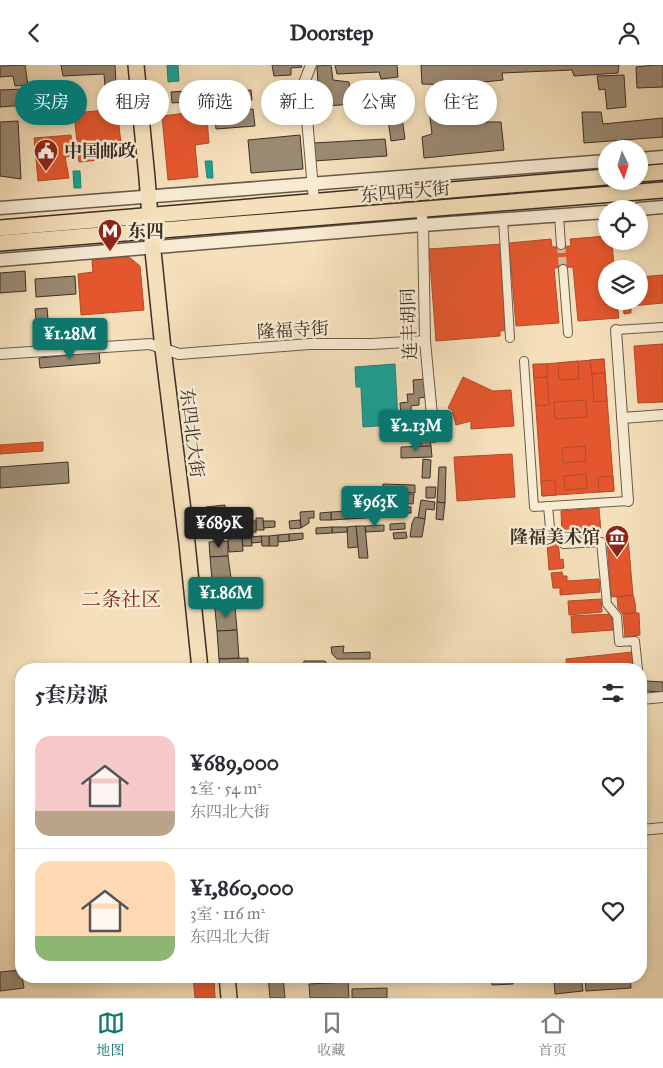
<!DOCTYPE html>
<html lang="zh">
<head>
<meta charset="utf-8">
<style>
  body { margin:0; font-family:"IM FELL Great Primer","Noto Serif SC",serif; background:#f7f7f7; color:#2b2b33; height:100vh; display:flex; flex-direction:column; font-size:19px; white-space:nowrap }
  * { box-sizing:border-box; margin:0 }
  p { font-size:16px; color:#7c7c81 }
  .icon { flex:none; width:28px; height:28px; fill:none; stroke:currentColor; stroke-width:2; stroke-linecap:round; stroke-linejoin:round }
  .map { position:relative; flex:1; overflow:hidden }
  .sheet { position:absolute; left:15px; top:598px; width:632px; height:320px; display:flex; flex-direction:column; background:#fff; border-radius:20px; box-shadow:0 2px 8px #0003 }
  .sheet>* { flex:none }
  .banner { position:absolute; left:15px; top:15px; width:634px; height:45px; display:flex; gap:10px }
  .needle { width:32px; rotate:176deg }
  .buttons { position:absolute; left:598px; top:75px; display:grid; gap:10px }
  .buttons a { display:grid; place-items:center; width:50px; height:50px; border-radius:50%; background:#fff; box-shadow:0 2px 8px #0003; font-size:25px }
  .price { position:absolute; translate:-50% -42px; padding:0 11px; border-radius:5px; background:#0f766e; color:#fff; font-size:16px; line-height:32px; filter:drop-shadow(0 1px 2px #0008) }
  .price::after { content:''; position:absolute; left:50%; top:30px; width:15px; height:11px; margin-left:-8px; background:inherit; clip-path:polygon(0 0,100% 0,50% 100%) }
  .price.selected { background:#222; color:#fff }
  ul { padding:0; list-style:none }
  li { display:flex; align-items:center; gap:15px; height:125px; padding:0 20px }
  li+li { border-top:1px solid #e1e1e2 }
  li span { display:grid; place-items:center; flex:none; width:140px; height:100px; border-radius:15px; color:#555 }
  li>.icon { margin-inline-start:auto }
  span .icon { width:60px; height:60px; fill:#fffc; stroke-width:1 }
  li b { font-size:21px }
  h2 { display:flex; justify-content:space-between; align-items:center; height:60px; padding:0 20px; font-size:21px }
  .tag { padding:0 18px; border-radius:22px; background:#fff; box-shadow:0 2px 8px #0003; font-size:18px; line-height:45px }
  .tag.selected { background:#0f766e; color:#fff }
  header { display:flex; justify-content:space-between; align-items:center; height:65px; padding:0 20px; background:#fff; font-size:22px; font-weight:700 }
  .dock { display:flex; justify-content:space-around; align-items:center; height:70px; border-top:1px solid #e1e1e2; background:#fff; font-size:14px; color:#7c7c81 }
  .dock a { display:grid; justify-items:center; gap:2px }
  .dock .selected { color:#0f766e }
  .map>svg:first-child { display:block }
</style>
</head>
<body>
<header><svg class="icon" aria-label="back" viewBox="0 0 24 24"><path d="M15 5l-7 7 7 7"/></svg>Doorstep<svg class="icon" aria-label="person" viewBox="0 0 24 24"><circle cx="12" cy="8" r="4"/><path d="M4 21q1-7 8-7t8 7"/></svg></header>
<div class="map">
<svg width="663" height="933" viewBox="0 0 663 933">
  <rect width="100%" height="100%" fill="#f5e0bb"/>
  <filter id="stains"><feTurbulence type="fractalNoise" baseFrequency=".004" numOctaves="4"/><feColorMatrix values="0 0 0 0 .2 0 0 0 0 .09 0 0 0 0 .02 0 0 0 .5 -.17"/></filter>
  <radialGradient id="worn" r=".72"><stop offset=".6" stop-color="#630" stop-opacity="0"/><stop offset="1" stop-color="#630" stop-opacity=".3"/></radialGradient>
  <g fill="#e4572e" stroke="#b14b2c">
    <polygon points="117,44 121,78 109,94 79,97 74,48"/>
    <polygon points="186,48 187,56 207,54 209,78 195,80 198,112 168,115 162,51"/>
    <polygon points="71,70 73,91 65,92 69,113 38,116 34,73"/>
    <polygon points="606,171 606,176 612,176 614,202 602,203 605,239 617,238 619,253 578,256 573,202 554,203 559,258 516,261 509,178 551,174 552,182 571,181 570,174"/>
    <polygon points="503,179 509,265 500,266 500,271 436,276 429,184"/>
    <polygon points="129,192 140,201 144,245 81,250 78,209 93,207 92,195"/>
    <polygon points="663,210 663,238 631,241 631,248 624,249 623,236 639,236 639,212"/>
    <polygon points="663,279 663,337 638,338 634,281"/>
    <polygon points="604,294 614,426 542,431 533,300"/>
    <polygon points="604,294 605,308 592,309 590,295"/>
    <polygon points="578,296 579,314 559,315 558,298"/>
    <polygon points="533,299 547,299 547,312 534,313"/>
    <polygon points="605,308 607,336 594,337 592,309"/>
    <polygon points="463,312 493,326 511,325 514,361 471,364 471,356 456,360 452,345 448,343"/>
    <polygon points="547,312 549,340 536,341 534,313"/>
    <polygon points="586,335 587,352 555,354 554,337"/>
    <polygon points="43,377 43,386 0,389 0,380"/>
    <polygon points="585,381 586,396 563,398 562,383"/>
    <polygon points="512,389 515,432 457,436 454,392"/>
    <polygon points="586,409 587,423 565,425 564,411"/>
    <polygon points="613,411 614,426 599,427 598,412"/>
    <polygon points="555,415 556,430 542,431 541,416"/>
    <polygon points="599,443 601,467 593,468 594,475 572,476 572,470 562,470 561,446"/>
    <polygon points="628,473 633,530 611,532 607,475"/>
    <polygon points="558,476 560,495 563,494 564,503 549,505 547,477"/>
    <polygon points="562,507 563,511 567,511 567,516 599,514 600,527 560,530 560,523 553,523 551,508"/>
    <polygon points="633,530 635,537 636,548 623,549 618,543 617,532"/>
    <polygon points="601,534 602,547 569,550 568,536"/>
    <polygon points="639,548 640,570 625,572 623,549"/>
    <polygon points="612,549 613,565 572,568 571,551"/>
    <polygon points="632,587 633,604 567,604 566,594"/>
    <polygon points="193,911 214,911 215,933 195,933"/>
  </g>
  <g fill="#17a398" stroke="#228076">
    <polygon points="167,0 178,0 179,16 168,17"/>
    <polygon points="205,96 212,96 213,113 207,113"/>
    <polygon points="73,106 80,106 81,123 74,123"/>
    <polygon points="90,262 97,262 98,279 91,279"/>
    <polygon points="395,299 398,355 392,355 392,360 363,362 361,322 356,322 355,302"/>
  </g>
  <g fill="#9b8b74" stroke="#3a2f27">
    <polygon points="25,0 28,20 15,21 13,11 0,12 0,1"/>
    <polygon points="61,0 115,0 116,20 105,21 104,9 63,11"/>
    <polygon points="272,0 301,0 302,2 291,3 291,10 274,11"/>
    <polygon points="331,0 333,15 349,17 351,39 316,42 313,19 318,19 317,1"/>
    <polygon points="335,0 397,0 398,12 381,14 379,7 337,9"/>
    <polygon points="421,0 619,0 618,8 574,11 572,5 502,8 503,15 454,20 422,19"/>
    <polygon points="654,0 663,0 663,22 637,23 636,2"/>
    <polygon points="624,10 626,42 607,44 605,24 599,25 597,11"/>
    <polygon points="397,17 405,74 391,76 383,18"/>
    <polygon points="24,24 26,40 0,42 0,25"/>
    <polygon points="203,25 204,36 172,38 171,27"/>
    <polygon points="251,25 252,35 214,38 213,27"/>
    <polygon points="293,27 293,45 283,46 283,41 263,42 263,29"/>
    <polygon points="427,29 437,29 440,51 479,50 483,57 501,57 504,85 424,93 422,72 432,69"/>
    <polygon points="253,44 255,61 216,64 215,51 241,50 241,45"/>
    <polygon points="582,47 601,47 603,59 663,53 663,72 584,78"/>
    <polygon points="18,56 21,114 0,111 0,57"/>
    <polygon points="300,70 303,104 251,108 248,75"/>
    <polygon points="385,74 387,91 314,96 313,78"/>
    <polygon points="25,206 26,226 0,228 0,208"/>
    <polygon points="75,211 76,229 36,232 35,214"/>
    <polygon points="47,243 49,266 37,267 35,244"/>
    <polygon points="99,287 100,298 40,303 39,293"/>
    <polygon points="426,314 427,332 419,333 419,340 411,341 411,351 401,352 400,338 408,337 407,329 414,329 413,315"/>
    <polygon points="428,352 429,359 409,360 409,353"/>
    <polygon points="429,362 431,381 421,382 420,363"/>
    <polygon points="431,381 432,392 401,393 401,382"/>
    <polygon points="423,394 431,395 430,413 422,413"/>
    <polygon points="68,397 69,418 0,423 0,402"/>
    <polygon points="439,402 446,402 445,438 437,437"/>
    <polygon points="383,419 415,420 415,428 383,426"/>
    <polygon points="426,422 436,422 435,433 426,433"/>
    <polygon points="399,429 414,429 413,439 398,438"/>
    <polygon points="421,435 435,437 434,445 426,444 425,454 418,453"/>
    <polygon points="437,437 445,438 443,455 436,454"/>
    <polygon points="225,440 226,459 207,461 206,442"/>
    <rect x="400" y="442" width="11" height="6"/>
    <polygon points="400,442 400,451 347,454 346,446"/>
    <polygon points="314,446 314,453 309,453 309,458 301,463 300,447"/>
    <polygon points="346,446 347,454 331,455 331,447"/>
    <polygon points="331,447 331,455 320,455 320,448"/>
    <polygon points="415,452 425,454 422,472 410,472 412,458"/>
    <polygon points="256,453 263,453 264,465 256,465"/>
    <polygon points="300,455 301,463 290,464 289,456"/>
    <rect x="245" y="456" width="11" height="11"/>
    <polygon points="263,456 275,456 275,462 264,463"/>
    <polygon points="405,458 405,464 390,465 390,459"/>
    <polygon points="226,459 228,471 209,473 207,461"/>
    <polygon points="384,460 384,466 366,467 365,461"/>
    <polygon points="356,461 365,461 368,493 359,493"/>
    <polygon points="356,461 358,482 348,483 347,462"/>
    <polygon points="241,462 241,469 228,471 227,464"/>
    <polygon points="332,462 347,462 347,467 332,468"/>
    <polygon points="332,462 332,468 316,469 316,463"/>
    <polygon points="406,467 407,473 394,474 393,468"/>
    <polygon points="303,468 303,474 289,476 289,469"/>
    <polygon points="289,469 289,476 278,477 278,470"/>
    <polygon points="278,470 278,481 269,481 269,471"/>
    <polygon points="261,471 269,471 269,481 262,481"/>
    <polygon points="261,471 262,477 252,478 251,472"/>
    <polygon points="251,472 252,481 243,481 242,473"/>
    <polygon points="242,473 243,486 229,487 228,474"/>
    <polygon points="228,476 228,491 210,492 209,477"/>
    <polygon points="228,491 231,513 212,515 210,492"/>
    <polygon points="231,513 233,526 213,529 212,515"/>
    <polygon points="233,526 235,542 215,544 213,529"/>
    <polygon points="235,542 237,565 217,566 215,544"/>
    <polygon points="237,565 239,593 219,594 217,566"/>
    <polygon points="344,581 343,588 370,587 370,594 337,594 332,589 331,582"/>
    <polygon points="248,593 248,604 220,604 219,594"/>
    <polygon points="304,596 325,596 330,603 303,604"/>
    <polygon points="352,602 352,604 330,604 330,603"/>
    <polygon points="646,616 663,617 663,627 646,626"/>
    <polygon points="21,905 24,923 0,926 0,907"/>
    <polygon points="268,911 283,911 285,933 270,933"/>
    <polygon points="462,911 484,911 484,912 463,914"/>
    <polygon points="491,911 513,911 513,919 492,920"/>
    <polygon points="568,911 581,911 583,926 555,929 554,913"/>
    <polygon points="585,911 630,911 631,923 586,926"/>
    <polygon points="348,917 349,933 310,933 309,919"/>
    <polygon points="387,923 387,933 352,933 352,924"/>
  </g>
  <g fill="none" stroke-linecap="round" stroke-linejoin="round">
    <polyline stroke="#d0bd9d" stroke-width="8" stroke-dasharray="8 4" stroke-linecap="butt" points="561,180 563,204"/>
    <defs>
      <g id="pedestrian">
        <polyline points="559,151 561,180"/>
        <polyline points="503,154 510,273"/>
        <polyline points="563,204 568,268"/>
        <polyline points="616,265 663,262"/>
        <polyline points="524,296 534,442 628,436"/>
        <polyline points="548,441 551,474 563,473 564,479 601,477 607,539 617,551 619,577 635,576 638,604"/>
      </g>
      <g id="minor">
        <polyline points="311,0 304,18 314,136"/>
        <polyline points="421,145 423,160 425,276 434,372"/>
        <polyline points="616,265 628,436"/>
        <polyline points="0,289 150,279 179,289 310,279 372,279 425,276"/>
        <polyline points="622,353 663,350"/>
        <polyline points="641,634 663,632"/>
        <polyline points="641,765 663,763"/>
      </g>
      <g id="tertiary">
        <polyline points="639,94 663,92"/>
        <polyline points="0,143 606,96"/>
        <polyline points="639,144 663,142"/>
        <polyline points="0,195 423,160 606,147"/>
      </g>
      <g id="primary">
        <polyline points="136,0 147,113 151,166 163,284 187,478 200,604"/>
        <polyline points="639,109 663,107"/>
        <path d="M0 163C202 145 404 130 606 112"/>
        <polyline points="0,178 663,125"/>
        <polyline points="227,911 229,933"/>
      </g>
    </defs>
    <use href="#pedestrian" stroke="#695b4c" stroke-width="10"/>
    <use href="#minor" stroke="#695b4c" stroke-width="12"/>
    <use href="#tertiary" stroke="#695b4c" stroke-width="15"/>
    <use href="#primary" stroke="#3a2f27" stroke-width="18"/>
    <use href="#pedestrian" stroke="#f8ebd3" stroke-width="8"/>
    <use href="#minor" stroke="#f8ebd3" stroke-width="10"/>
    <use href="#tertiary" stroke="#f8ebd3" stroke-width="12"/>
    <use href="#primary" stroke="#f5e0bb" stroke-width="15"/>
  </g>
  <defs>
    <symbol id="civic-pin" viewBox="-11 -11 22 30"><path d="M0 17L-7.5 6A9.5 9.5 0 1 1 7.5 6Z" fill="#8f2418" stroke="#f8ebd3"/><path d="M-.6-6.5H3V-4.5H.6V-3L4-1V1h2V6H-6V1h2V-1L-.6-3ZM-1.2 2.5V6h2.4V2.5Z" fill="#fff"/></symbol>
    <symbol id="metro-pin" viewBox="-11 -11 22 30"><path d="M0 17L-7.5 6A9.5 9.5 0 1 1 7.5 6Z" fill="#8f2418" stroke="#f8ebd3"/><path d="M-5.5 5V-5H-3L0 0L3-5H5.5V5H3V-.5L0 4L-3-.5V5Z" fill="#fff"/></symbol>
    <symbol id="museum-pin" viewBox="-11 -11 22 30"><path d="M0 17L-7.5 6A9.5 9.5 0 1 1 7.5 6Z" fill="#8f2418" stroke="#f8ebd3"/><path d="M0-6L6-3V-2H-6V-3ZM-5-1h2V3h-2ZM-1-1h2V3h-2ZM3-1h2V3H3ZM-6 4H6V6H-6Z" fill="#fff"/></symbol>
  </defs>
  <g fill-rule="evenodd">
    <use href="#civic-pin" x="32" y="72" width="28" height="38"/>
    <use href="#metro-pin" x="96" y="152" width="28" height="38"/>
    <use href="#museum-pin" x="603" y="458" width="28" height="38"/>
  </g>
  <g text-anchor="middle" stroke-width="5" stroke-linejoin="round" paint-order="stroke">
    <g font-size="18" font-weight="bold" fill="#3a2f27" stroke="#f8ebd3" text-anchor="start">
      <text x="64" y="92">中国邮政</text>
      <text x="128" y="172">东四</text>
      <text x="600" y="478" text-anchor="end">隆福美术馆</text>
    </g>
    <g font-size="18" fill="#3a2f27" stroke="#f8ebd3">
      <text transform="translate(405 127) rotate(-5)" y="6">东四西大街</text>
      <text transform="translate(409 259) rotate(-92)" y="6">连丰胡同</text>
      <text transform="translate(293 265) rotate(-3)" y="6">隆福寺街</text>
      <text transform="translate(192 368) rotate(83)" y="6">东四北大街</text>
    </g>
    <g font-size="20" fill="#7a1f14" stroke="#f8ebd3">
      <text x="121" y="541">二条社区</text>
    </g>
  </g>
  <rect width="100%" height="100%" filter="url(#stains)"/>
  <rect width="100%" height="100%" fill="url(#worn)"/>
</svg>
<div class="buttons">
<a><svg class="needle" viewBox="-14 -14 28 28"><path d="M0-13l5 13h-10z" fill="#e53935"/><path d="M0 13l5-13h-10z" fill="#7c7c81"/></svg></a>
<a><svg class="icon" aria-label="locate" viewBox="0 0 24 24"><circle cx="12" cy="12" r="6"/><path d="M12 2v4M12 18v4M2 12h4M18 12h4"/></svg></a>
<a><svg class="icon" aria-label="layers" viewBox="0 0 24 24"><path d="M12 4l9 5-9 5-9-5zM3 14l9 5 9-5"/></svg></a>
</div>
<b class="price" style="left:70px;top:295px">¥1.28M</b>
<b class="price" style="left:416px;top:387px">¥2.13M</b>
<b class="price" style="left:375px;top:463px">¥963K</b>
<b class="price selected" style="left:219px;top:484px">¥689K</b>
<b class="price" style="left:226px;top:554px">¥1.86M</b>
<div class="banner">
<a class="tag selected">买房</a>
<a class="tag">租房</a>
<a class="tag">筛选</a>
<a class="tag">新上</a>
<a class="tag">公寓</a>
<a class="tag">住宅</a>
</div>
<section class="sheet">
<h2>5套房源<svg class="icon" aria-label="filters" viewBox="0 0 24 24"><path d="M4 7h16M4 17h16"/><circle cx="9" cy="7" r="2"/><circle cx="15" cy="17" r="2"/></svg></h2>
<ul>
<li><span style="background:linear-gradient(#f6c9c9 75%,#b9a48a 0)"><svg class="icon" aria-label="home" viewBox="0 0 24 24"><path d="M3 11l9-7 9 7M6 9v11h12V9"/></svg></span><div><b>¥689,000</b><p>2室 · 54 m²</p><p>东四北大街</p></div><svg class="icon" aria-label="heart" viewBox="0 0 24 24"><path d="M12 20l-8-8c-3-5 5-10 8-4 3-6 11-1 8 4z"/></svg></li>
<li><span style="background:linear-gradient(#ffd9b3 75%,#8fb573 0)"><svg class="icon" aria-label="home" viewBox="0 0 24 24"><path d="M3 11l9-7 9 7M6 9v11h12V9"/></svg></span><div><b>¥1,860,000</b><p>3室 · 116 m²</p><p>东四北大街</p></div><svg class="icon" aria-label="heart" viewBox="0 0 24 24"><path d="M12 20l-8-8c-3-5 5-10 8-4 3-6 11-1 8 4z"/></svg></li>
</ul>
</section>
</div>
<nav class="dock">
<a class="selected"><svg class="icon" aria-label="map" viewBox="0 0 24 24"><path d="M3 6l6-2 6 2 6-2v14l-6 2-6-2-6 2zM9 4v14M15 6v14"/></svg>地图</a>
<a><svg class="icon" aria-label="saved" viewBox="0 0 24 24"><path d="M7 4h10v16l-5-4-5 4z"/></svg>收藏</a>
<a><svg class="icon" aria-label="home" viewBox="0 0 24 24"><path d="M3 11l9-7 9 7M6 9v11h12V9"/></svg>首页</a>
</nav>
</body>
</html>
